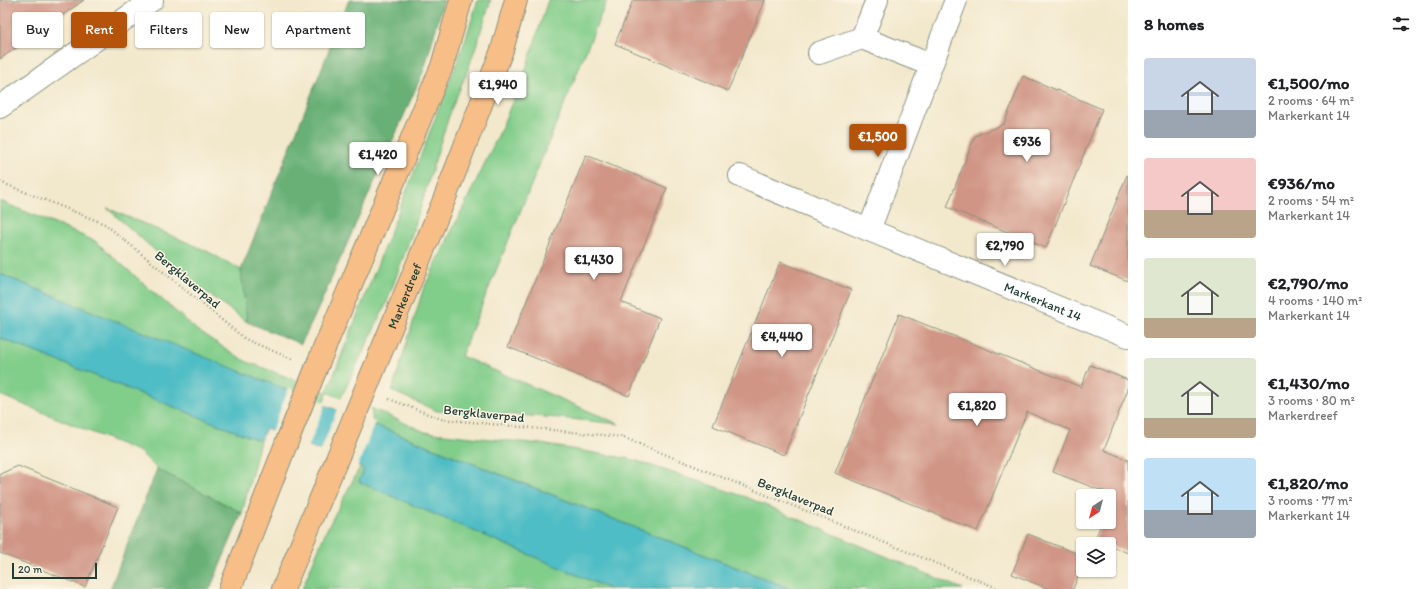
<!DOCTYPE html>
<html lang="en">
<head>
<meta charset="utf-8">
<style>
  body { margin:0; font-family:Itim,sans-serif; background:#f2f2f2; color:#202124; height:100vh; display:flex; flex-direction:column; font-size:15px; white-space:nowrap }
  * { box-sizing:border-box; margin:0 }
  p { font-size:13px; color:#757577 }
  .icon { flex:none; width:22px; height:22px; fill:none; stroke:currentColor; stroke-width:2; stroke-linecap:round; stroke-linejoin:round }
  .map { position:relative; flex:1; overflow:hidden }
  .side { display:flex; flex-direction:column; background:#fff; width:300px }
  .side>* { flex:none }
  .top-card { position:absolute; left:12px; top:12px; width:380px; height:36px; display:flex; gap:8px }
  .needle { width:26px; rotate:216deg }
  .tools { position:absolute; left:1076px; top:489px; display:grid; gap:8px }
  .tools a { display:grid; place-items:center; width:40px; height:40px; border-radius:4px; background:#fff; box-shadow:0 1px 3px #0004; font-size:20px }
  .scale { position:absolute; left:12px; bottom:10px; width:85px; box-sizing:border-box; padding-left:4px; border:2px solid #1f3d34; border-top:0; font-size:11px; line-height:14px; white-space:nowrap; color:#1f3d34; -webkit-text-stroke:3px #fcf5e5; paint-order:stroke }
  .price { position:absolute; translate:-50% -34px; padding:0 9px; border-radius:4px; background:#fff; color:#222; font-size:13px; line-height:26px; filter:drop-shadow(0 1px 2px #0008) }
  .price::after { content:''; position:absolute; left:50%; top:24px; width:12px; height:9px; margin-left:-6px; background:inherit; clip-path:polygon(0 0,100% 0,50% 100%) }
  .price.selected { background:#b45309; color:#fff }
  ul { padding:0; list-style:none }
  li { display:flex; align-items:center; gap:12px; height:100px; padding:0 16px }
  li span { display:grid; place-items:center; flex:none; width:112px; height:80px; border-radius:4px; color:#555 }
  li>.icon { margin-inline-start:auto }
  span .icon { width:48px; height:48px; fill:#fffc; stroke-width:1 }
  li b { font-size:17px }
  h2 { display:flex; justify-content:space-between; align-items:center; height:48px; padding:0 16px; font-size:17px }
  .chip { padding:0 14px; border-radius:4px; background:#fff; box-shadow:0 1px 3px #0004; font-size:14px; line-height:36px }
  .chip.selected { background:#b45309; color:#fff }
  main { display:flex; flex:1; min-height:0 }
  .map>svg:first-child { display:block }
</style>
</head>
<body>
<main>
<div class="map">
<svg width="1128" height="589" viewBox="0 0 1128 589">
  <rect width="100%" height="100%" fill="#fcf5e5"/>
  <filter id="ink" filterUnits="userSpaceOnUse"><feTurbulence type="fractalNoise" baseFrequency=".025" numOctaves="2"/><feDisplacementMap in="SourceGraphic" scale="8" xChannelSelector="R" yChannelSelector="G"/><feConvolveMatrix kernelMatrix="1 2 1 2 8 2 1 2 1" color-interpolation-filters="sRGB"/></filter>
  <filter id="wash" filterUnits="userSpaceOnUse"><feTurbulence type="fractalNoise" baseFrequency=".012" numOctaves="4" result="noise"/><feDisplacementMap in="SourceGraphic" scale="16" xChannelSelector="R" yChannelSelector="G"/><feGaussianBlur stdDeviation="0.9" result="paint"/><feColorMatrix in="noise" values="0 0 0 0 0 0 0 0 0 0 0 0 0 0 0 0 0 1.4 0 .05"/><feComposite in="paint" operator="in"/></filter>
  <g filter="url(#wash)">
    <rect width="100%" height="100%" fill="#f2e8cc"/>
    <g fill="#81cd8a" stroke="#50855f">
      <polygon points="478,0 491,0 469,67 451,110 439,147 415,225 387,302 341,398 327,392 323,404 188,351 0,274 0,201 95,241 198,331 245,361 327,392 426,142 465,41"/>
      <polygon points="548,0 607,0 461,356 619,424 560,418 489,413 437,411 392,391 423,290 498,136 526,69"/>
      <polygon points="107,208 205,250 241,270 247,322 184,276"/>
      <polygon points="0,338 260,441 242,513 157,469 140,452 0,395"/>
      <polygon points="371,408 425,432 471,437 541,444 631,459 746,497 963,589 791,589 373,424"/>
      <polygon points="360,467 364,469 359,482 610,589 302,589 326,531"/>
    </g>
    <g fill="#68b076" stroke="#447655">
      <polygon points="349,0 444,0 424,70 314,318 301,344 247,322 241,270"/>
      <polygon points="157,469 242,513 210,589 110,589"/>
    </g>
    <path fill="#4fbdc5" stroke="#377d7c" d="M0 274C263 382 527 485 791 589H610L359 482 364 470 360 467 266 428 260 441 0 338Z"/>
    <g fill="#f2e8cc">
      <polygon points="289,388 326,403 308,448 271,433"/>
      <polygon points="338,407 375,422 357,468 320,453"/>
    </g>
    <g id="blocks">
      <g fill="#d09585">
        <polygon points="0,0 84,0 0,59"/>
        <polygon points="633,0 765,0 728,91 615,44"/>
        <polygon points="1023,76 1102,109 1046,248 947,207 975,136 1004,124"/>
        <polygon points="586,155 667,188 621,302 660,318 629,396 508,347"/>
        <polygon points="1127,175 1128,175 1128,281 1090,266"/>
        <polygon points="780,262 851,290 784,455 713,426"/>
        <polygon points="899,314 1081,387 1090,365 1128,380 1128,389 1104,450 1128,460 1128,553 1095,539 1102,522 1109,522 1109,505 1113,495 1053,472 1070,430 1027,412 978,531 835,473"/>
        <polygon points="18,466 118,507 85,587 0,553 0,474"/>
        <polygon points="1028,534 1083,556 1083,564 1073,589 1049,589 1012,574"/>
      </g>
    </g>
  </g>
  <g filter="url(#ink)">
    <use href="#blocks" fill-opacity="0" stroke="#889280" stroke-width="1"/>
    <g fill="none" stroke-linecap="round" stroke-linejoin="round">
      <defs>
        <g id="minor">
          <polyline points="877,0 862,38 931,65"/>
          <polyline points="819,53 862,38"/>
          <polyline points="0,107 152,0"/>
          <polyline points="740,176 869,230 956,0"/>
          <path id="s1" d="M869 230 1128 336"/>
        </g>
        <g id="major">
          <polyline points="319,361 442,66 461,0"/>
          <path id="s2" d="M369 381 444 200 502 50 516 0"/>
          <polyline points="230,589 286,444"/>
          <polyline points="283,589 335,464"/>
        </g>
      </defs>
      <use href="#minor" stroke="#889280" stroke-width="24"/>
      <use href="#major" stroke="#889280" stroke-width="24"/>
      <g stroke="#889280" stroke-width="2.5" stroke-dasharray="1 3" stroke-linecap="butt">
        <polyline points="0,182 105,224 245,339 292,359"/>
        <polyline points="389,399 441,419 622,437 1000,589"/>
      </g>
      <use href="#minor" stroke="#fff" stroke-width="22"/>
      <use href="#major" stroke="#f7be87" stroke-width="22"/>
      <defs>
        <g id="major-bridge">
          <polyline points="286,444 319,361"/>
          <polyline points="335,464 369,381"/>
        </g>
      </defs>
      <use href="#major-bridge" stroke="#889280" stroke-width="24" stroke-linecap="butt"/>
      <use href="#major-bridge" stroke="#f7be87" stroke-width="22"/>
    </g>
  </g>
  <g text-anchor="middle" stroke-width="3" stroke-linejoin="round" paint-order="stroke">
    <g font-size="13" fill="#1f3d34" stroke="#fcf5e5">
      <text transform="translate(188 279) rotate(40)" y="5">Bergklaverpad</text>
      <text dy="5" stroke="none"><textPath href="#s2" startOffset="92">Markerdreef</textPath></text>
      <text dy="5" stroke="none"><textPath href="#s1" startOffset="188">Markerkant 14</textPath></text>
      <text transform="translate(484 413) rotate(6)" y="5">Bergklaverpad</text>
      <text transform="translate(796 496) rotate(22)" y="5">Bergklaverpad</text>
    </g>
  </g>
</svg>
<div class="tools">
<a><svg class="needle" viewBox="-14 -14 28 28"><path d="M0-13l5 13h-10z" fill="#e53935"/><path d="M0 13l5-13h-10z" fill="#757577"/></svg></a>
<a><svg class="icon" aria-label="layers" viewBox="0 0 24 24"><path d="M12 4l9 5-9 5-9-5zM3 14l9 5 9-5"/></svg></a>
</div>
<div class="scale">20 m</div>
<b class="price" style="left:498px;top:106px">€1,940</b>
<b class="price selected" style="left:878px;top:158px">€1,500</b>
<b class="price" style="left:1027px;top:163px">€936</b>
<b class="price" style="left:378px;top:176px">€1,420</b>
<b class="price" style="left:1005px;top:267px">€2,790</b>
<b class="price" style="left:594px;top:281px">€1,430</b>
<b class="price" style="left:782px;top:358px">€4,440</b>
<b class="price" style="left:977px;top:427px">€1,820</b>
<div class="top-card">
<a class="chip">Buy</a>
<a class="chip selected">Rent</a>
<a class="chip">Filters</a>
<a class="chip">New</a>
<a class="chip">Apartment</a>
</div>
</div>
<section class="side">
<h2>8 homes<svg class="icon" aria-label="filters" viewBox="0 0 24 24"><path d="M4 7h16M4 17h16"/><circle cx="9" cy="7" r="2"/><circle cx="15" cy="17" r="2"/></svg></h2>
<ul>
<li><span style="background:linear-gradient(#c9d6e8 65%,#9aa5b1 0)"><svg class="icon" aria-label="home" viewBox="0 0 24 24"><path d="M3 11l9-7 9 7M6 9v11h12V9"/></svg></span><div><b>€1,500/mo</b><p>2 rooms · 64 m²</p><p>Markerkant 14</p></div></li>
<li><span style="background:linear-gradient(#f6c9c9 65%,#b9a48a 0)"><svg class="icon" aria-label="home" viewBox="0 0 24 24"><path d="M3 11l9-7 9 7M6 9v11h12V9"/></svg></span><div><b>€936/mo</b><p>2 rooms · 54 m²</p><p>Markerkant 14</p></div></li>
<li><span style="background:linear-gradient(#dfe7d0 75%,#b9a48a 0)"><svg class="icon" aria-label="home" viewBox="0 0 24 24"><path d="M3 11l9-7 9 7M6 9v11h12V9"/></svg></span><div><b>€2,790/mo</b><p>4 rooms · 140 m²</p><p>Markerkant 14</p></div></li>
<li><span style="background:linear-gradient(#dfe7d0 75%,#b9a48a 0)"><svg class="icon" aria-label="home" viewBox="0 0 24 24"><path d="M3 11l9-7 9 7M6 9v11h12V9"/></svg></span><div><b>€1,430/mo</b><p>3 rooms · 80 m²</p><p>Markerdreef</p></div></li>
<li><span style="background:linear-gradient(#bfe0f5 65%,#9aa5b1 0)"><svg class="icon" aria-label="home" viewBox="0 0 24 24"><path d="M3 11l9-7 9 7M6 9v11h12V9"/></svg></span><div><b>€1,820/mo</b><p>3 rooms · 77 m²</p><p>Markerkant 14</p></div></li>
</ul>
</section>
</main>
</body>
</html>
